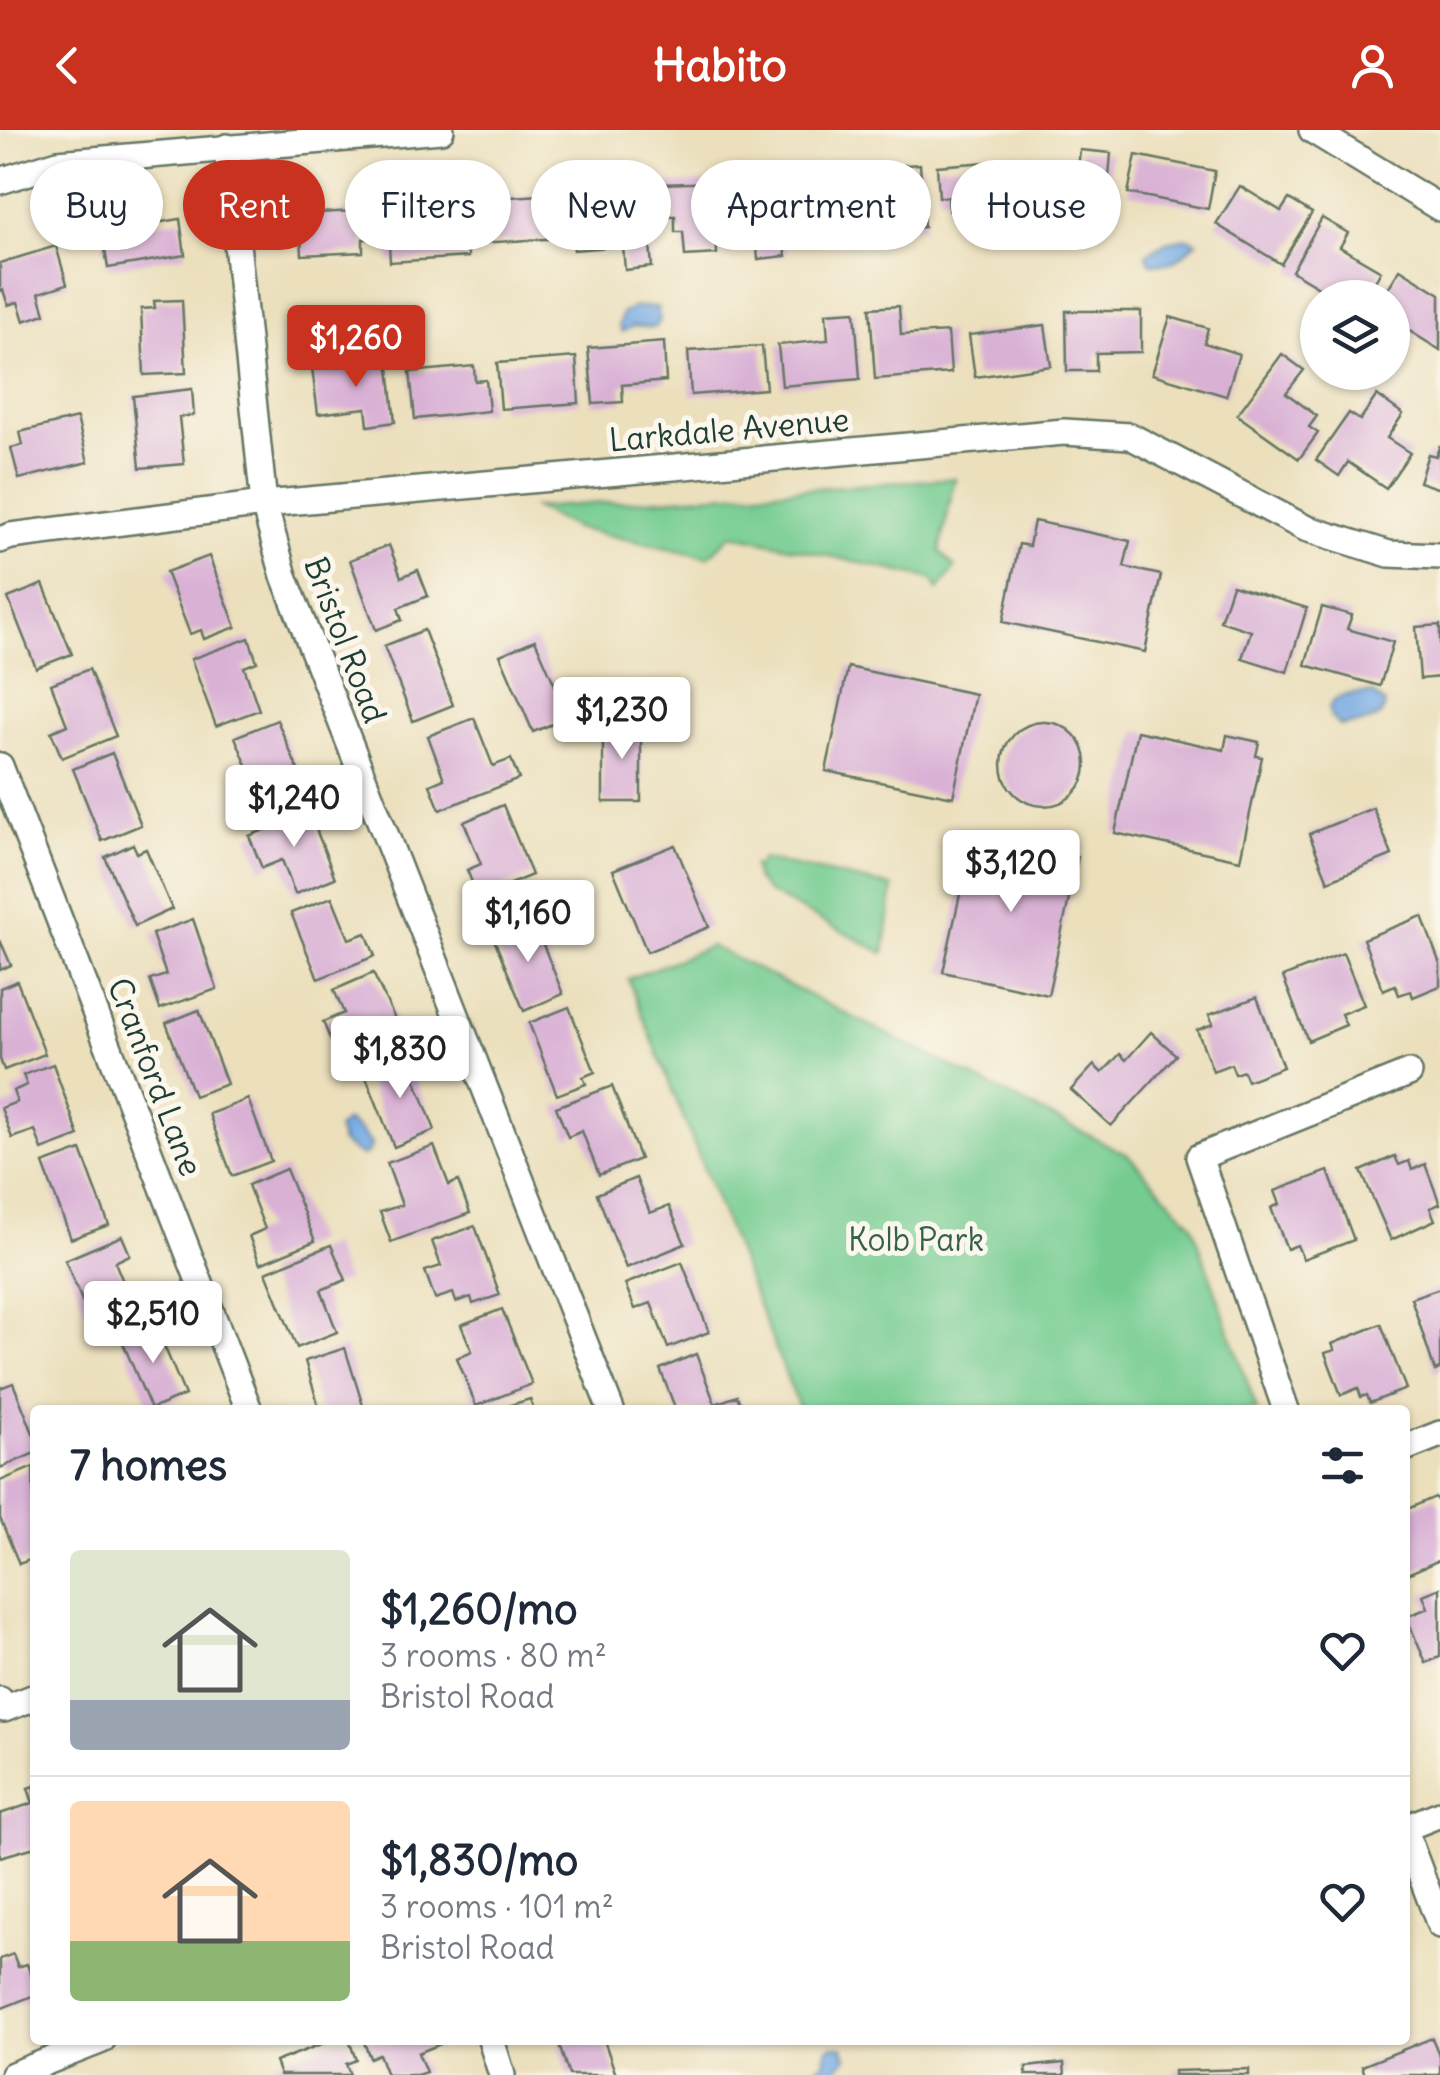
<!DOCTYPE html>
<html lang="en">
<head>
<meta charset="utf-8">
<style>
  body { margin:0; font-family:Delius,sans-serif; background:#f2f2f3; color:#1f2937; height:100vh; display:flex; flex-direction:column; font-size:38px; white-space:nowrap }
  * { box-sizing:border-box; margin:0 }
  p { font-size:32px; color:#747a83 }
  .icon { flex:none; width:55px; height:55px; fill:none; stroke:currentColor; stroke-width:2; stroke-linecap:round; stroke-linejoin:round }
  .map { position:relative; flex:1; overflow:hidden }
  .panel { position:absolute; left:30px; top:1275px; width:1380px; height:640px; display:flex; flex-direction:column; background:#fff; border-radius:10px; box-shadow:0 2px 8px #0004 }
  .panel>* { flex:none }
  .top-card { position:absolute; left:30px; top:30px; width:1380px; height:90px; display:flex; gap:20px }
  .tools { position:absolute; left:1300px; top:150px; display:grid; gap:20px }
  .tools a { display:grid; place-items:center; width:110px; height:110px; border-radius:50%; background:#fff; box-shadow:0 2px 8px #0004; font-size:50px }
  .price { position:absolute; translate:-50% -85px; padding:0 22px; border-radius:10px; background:#fff; color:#222; font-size:32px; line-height:65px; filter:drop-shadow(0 2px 5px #0008) }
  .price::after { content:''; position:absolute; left:50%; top:60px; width:30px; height:22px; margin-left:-15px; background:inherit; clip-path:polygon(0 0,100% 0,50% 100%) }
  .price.current { background:#c8321e; color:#fff }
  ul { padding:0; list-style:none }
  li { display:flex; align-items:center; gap:30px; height:250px; padding:0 40px }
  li+li { border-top:2px solid #e0e1e3 }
  li span { display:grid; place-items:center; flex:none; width:280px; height:200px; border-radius:10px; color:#555 }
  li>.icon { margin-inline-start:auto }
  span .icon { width:120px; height:120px; fill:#fffc; stroke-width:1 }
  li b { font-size:42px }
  h2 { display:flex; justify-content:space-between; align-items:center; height:120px; padding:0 40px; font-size:42px }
  .tag { padding:0 35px; border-radius:45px; background:#fff; box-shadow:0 2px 8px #0004; font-size:35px; line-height:90px }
  .tag.current { background:#c8321e; color:#fff }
  header { display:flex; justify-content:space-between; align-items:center; height:130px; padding:0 40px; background:#c8321e; color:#fff; font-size:45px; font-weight:800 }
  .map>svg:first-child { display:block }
</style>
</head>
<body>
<header><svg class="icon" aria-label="back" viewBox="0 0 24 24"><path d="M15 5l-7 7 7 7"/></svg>Habito<svg class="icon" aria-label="person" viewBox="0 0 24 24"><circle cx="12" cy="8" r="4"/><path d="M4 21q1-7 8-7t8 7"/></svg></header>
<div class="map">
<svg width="1440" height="1945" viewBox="0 0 1440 1945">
  <rect width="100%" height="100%" fill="#fbf7ec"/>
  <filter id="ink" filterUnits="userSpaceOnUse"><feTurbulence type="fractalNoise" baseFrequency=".01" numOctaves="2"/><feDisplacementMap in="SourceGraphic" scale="20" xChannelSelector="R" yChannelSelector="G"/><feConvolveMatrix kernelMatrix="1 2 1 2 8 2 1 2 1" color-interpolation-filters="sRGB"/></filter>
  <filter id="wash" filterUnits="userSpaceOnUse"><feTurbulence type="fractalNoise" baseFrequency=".0048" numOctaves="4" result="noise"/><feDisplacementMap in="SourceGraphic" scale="40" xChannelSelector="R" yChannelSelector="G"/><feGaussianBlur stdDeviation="2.25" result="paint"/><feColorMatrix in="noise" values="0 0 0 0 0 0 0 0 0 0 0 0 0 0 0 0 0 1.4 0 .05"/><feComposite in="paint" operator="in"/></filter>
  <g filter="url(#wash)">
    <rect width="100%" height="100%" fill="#ebdfbc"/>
    <g fill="#75cc91" stroke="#4a8462" stroke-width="2.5">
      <polygon points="955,348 940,421 955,438 938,460 932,449 736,405 731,405 708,427 575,398 534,378"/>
      <polygon points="762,729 893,757 884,823 767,762 756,749 753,735 758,736"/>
      <polygon points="711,816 1128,1025 1192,1094 1257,1280 800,1280 628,849"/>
    </g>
    <g fill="#77aae3" stroke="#4b748c" stroke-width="2.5">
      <path d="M1187 108 1197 112C1180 126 1176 137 1151 133L1146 124 1166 112Z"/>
      <polygon points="635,177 657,177 660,191 654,198 633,196 622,202 619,196 622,184"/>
      <path d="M1372 563 1385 574C1382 595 1358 593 1340 596L1331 587 1329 578C1335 562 1357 564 1372 563Z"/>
      <polygon points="346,991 359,1000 371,1014 369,1022 362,1026 342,1013 337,999"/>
      <path d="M833 1916 843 1917 846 1928C837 1944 823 1945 806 1945L825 1932 827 1920Z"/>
    </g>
    <g id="blocks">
      <g fill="#d9b1d5">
        <polygon points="1080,20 1111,23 1106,83 1027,76 1031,33 1078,37"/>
        <polygon points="1136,25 1215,41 1208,79 1128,63"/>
        <polygon points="1012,30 1016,77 993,79 994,100 962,103 960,80 949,81 948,67 939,67 937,36"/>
        <polygon points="920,34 924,97 848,103 844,54 893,51 892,36"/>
        <polygon points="783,47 784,59 828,55 832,98 783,103 786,126 758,129 751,50"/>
        <polygon points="741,51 743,95 716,96 717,124 685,126 683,102 675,102 675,86 664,86 662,54"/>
        <polygon points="645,56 652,137 625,140 623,116 574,120 570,77 618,72 616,58"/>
        <polygon points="1240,56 1281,81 1289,69 1312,83 1281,134 1216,94"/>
        <polygon points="558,64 560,108 480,113 477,69"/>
        <polygon points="419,73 420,88 466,85 468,127 390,132 387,75"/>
        <polygon points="373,80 375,109 363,109 363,122 302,125 300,84"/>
        <polygon points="1322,88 1348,103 1340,117 1381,141 1366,168 1337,168 1292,141"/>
        <polygon points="180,89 185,125 108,138 102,102"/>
        <polygon points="56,116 67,154 39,163 45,184 24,191 18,172 8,175 3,160 0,161 0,133"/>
        <polygon points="1400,139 1440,164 1440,220 1392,190 1392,168 1382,168"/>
        <polygon points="182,170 186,243 144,245 141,179 155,178 154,171"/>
        <polygon points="899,176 901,205 948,202 951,243 875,249 870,178"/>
        <polygon points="855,181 860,249 782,256 778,215 828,210 826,183"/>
        <polygon points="1066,181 1141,181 1141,222 1096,223 1096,241 1067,241"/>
        <polygon points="1170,187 1208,198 1204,213 1239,224 1226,266 1152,244"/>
        <polygon points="1045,195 1051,236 975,247 969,205"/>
        <polygon points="664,212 666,251 622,255 623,272 593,274 588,218"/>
        <polygon points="762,216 766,259 691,265 688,221"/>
        <polygon points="1282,224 1304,240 1286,263 1317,286 1309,297 1318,303 1299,329 1237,285"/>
        <polygon points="576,227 579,273 501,279 497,233"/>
        <polygon points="388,229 395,292 368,296 366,278 318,284 312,238"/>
        <polygon points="474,236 475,251 486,250 489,281 415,289 410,242"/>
        <polygon points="192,259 194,285 179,287 184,334 140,338 133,266"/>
        <polygon points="1377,265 1403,284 1387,308 1410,323 1386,358 1348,332 1339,346 1316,330 1349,283 1360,290"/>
        <polygon points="77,288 88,332 19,349 11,318 23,315 20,302"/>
        <polygon points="1440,315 1440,359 1419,352 1428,324 1436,326"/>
        <polygon points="1034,391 1130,411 1124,437 1161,445 1145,522 1003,492 1019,414 1029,416"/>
        <polygon points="389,415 401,447 418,440 428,466 398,478 402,490 376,500 350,430"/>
        <polygon points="209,426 236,497 204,509 201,500 190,504 166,442"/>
        <polygon points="43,454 72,524 36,538 8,468"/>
        <polygon points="1232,455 1307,478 1287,542 1242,528 1251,501 1220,491"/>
        <polygon points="1322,477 1352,485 1347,499 1393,512 1380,556 1305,535"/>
        <polygon points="1440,495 1440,547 1420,549 1416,497"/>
        <polygon points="424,500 453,575 413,591 384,516"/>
        <polygon points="249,508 257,532 244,537 259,580 216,596 191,529"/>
        <polygon points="535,510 569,587 533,602 500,525"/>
        <polygon points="848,537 975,564 953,667 826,641"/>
        <polygon points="89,539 116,606 62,628 51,602 67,595 51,554"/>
        <polygon points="474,588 493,636 511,629 519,649 440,680 430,655 444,649 428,606"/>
        <polygon points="277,590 306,659 274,672 271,664 261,669 235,607"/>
        <rect x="603" y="592" width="38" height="80"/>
        <circle cx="1044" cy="634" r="42"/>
        <polygon points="1137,601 1224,620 1227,605 1259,612 1256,626 1262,627 1240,730 1115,703"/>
        <polygon points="112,623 141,695 102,711 73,639"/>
        <polygon points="503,675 532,745 478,767 467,740 481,734 464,692"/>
        <polygon points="307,676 335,748 295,764 282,730 262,738 249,706 269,698 266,692"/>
        <polygon points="1373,678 1392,725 1328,751 1309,704"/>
        <polygon points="973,705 1078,727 1048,865 943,842"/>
        <polygon points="133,714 137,723 146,719 172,779 135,796 105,727"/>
        <polygon points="675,715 709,797 647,822 613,740"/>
        <polygon points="332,767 349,809 366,803 375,826 318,849 291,783"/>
        <polygon points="1422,786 1440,834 1440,856 1413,867 1411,861 1399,865 1395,855 1383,860 1363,809"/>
        <polygon points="193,789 217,859 160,879 150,850 166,845 152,804"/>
        <polygon points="533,790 563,864 524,881 493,807"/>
        <polygon points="0,810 11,835 0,840"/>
        <polygon points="1343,823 1364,875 1341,884 1346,895 1308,911 1283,847"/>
        <polygon points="373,843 406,912 376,925 371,914 356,920 352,910 334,918 323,892 344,883 334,860"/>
        <polygon points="17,851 45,924 4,940 0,929 0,858"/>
        <polygon points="1257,867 1283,937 1247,951 1243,941 1235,944 1231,934 1213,941 1197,900 1213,894 1209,885"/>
        <polygon points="569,877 595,942 583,947 586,954 557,965 529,893"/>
        <polygon points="199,880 227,954 194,966 166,893"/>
        <polygon points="1151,902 1176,925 1111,996 1071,960 1094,935 1102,943 1120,924 1126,930"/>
        <polygon points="406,926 435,1000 394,1017 364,942"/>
        <polygon points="53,934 79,1006 42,1020 35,1000 12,1008 1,978 17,972 13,961 27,955 23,945"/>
        <polygon points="612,956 640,1029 599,1045 582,1001 568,1007 556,977"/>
        <polygon points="248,969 271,1031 232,1046 209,984"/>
        <polygon points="434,1016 449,1055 458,1051 470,1083 391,1112 380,1082 402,1075 387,1033"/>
        <polygon points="81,1020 109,1095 71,1109 43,1034"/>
        <polygon points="1395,1026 1399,1035 1409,1031 1412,1040 1425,1034 1440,1074 1430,1078 1435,1090 1391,1110 1361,1041"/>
        <polygon points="286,1039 315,1111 260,1134 249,1106 265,1099 248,1055"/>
        <polygon points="1328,1041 1354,1110 1303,1129 1297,1115 1287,1119 1271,1078 1280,1074 1275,1061"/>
        <polygon points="636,1048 650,1083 669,1076 685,1114 626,1138 597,1064"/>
        <polygon points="475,1096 500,1165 473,1174 471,1167 456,1172 453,1163 435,1169 425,1141 441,1136 432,1111"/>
        <polygon points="122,1106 130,1125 115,1132 135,1181 94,1199 65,1130"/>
        <polygon points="331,1115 346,1150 321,1160 337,1202 297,1218 266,1142"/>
        <polygon points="682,1132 709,1202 668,1218 651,1173 635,1179 625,1154"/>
        <polygon points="1440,1158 1440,1239 1435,1241 1411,1168"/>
        <polygon points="502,1179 532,1254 476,1276 457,1228 472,1221 461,1195"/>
        <polygon points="154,1192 185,1265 151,1279 120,1206"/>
        <polygon points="1381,1194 1406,1259 1370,1273 1367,1265 1361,1267 1358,1258 1341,1265 1325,1223 1335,1220 1332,1214"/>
        <polygon points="345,1218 364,1279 320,1280 305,1231"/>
        <polygon points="696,1224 715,1274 737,1266 743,1280 676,1280 660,1239"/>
        <polygon points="13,1253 35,1308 35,1323 0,1338 0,1258"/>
        <polygon points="530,1269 534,1280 497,1280 497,1279"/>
        <polygon points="33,1337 35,1428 19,1434 0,1388 0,1351"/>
        <polygon points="1435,1367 1440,1375 1440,1430 1405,1445 1405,1380"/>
        <polygon points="1440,1458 1440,1527 1426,1533 1406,1487 1428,1478 1423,1465"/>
        <polygon points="35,1656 35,1717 0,1727 0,1684 33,1673 28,1658"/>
        <polygon points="13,1824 18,1837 27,1834 35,1855 35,1865 0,1879 0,1829"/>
        <polygon points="1432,1908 1440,1927 1440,1945 1365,1945 1362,1936"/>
        <polygon points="332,1910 349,1910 356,1930 346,1934 350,1945 280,1945 275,1932"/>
        <polygon points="363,1910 442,1910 443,1913 418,1923 426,1942 417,1945 387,1945 379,1924 370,1928"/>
        <polygon points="573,1910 604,1910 616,1945 569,1945 559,1915"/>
        <polygon points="1064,1933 1065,1945 1026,1945 1026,1937"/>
        <polygon points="1249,1939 1249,1945 1174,1945 1174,1941"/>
      </g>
    </g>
  </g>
  <g filter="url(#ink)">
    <use href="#blocks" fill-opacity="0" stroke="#667664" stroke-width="2.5"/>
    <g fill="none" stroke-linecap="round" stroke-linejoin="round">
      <defs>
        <g id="street">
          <polyline points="1312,0 1440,78"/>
          <polyline points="227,17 264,374 284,446 611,1280"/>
          <polyline points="0,51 58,33 441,0"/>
          <polyline points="0,410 11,406 264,374 1064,302 1130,306 1305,398 1389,424 1440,426"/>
          <polyline points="0,636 249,1280"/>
          <polyline points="1286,1280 1199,1027 1409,943"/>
          <polyline points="1405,1318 1440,1304"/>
          <polyline points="0,1570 4,1579 35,1567"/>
          <polyline points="1405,1698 1440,1684"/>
          <polyline points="1405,1702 1440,1795"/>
          <polyline points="491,1910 502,1945"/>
          <polyline points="13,1945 102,1910"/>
        </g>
      </defs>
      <use href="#street" stroke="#667664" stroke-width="30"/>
      <use href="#street" stroke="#fff" stroke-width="25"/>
    </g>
  </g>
  <g text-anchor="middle" stroke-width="10" stroke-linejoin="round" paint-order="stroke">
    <g font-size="32" fill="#1f3d34" stroke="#fbf7ec">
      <text transform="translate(729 300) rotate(-5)" y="11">Larkdale Avenue</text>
      <text transform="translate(345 510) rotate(69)" y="11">Bristol Road</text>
      <text transform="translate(155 947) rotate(69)" y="11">Cranford Lane</text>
    </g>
    <g font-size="32" fill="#34614b" stroke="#fbf7ec">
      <text x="916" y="1121">Kolb Park</text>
    </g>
  </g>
</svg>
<div class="tools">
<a><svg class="icon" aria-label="layers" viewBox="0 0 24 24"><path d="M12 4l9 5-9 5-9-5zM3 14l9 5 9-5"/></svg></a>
</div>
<b class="price current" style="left:356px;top:260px">$1,260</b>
<b class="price" style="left:622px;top:632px">$1,230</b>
<b class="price" style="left:294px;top:720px">$1,240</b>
<b class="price" style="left:1011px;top:785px">$3,120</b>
<b class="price" style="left:528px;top:835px">$1,160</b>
<b class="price" style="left:400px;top:971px">$1,830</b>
<b class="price" style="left:153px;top:1236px">$2,510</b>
<div class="top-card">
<a class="tag">Buy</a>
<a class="tag current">Rent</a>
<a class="tag">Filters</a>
<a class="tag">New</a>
<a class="tag">Apartment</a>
<a class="tag">House</a>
</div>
<section class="panel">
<h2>7 homes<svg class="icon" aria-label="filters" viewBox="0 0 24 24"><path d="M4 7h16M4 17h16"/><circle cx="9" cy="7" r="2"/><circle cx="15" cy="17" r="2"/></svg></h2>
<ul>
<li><span style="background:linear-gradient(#dfe7d0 75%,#9aa5b1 0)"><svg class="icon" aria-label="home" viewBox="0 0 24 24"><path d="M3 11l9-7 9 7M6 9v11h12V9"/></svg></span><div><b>$1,260/mo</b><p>3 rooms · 80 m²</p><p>Bristol Road</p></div><svg class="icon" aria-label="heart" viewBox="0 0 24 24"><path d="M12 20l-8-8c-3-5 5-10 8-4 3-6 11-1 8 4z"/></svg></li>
<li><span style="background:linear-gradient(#ffd9b3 70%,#8fb573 0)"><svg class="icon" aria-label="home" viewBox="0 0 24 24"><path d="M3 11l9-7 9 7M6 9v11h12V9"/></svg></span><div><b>$1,830/mo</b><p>3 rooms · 101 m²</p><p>Bristol Road</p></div><svg class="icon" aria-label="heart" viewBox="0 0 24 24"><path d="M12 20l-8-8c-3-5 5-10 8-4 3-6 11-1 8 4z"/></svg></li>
</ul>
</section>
</div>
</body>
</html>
